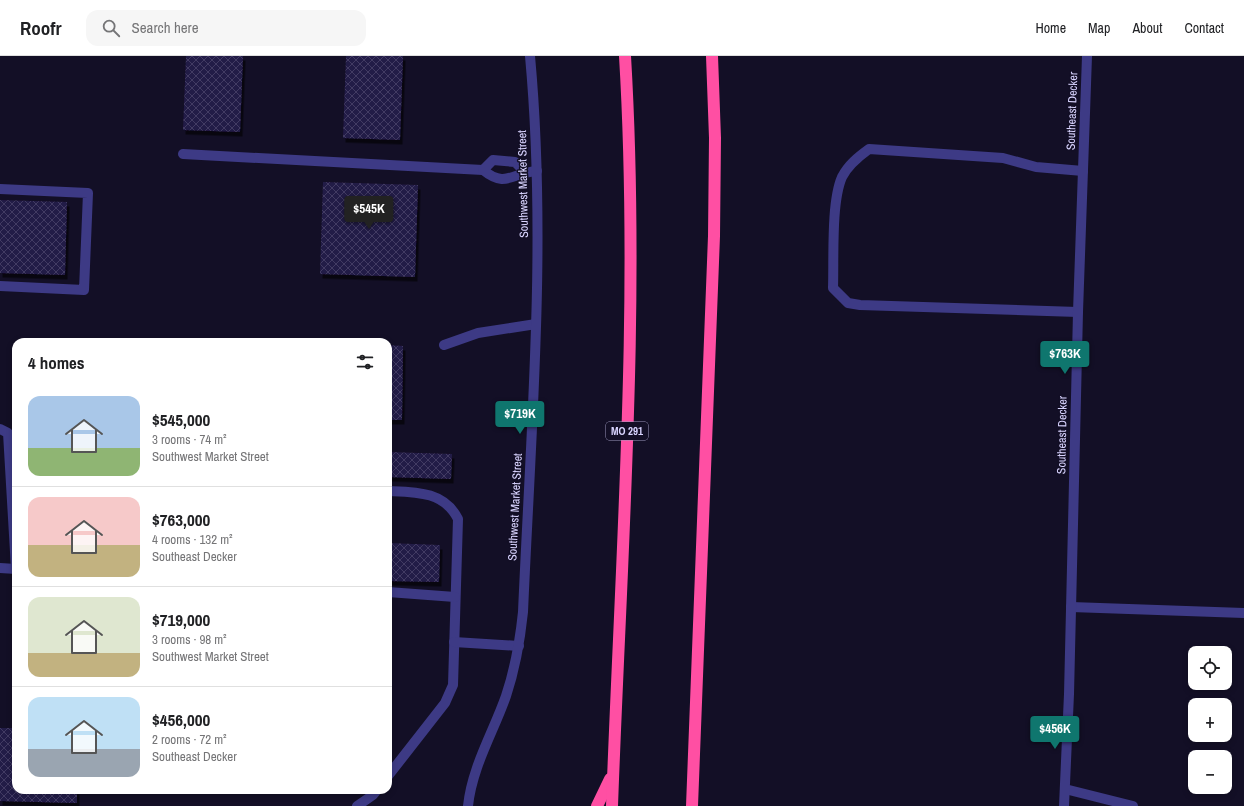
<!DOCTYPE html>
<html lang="en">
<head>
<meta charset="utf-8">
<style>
  body { margin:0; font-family:"Archivo Narrow",sans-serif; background:#f6f6f6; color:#202124; height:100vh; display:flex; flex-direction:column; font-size:15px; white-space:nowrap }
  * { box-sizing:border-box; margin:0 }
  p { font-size:13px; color:#757577 }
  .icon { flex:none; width:22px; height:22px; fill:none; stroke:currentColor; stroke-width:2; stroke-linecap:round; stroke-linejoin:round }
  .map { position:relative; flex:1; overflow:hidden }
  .details { position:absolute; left:12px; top:282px; width:380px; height:456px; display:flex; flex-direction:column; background:#fff; border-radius:12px; box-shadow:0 2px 6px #0003 }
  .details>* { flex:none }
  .fabs { position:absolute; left:1188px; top:590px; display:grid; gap:8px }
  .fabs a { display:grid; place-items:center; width:44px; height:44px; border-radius:8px; background:#fff; box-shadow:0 2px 6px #0003; font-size:20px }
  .price { position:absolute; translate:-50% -34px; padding:0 9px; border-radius:4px; background:#0f766e; color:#fff; font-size:13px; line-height:26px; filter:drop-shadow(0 1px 2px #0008) }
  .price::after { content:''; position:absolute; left:50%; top:24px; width:12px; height:9px; margin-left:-6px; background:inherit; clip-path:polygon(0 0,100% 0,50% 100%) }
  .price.current { background:#222; color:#fff }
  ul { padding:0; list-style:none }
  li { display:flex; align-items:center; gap:12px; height:100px; padding:0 16px }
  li+li { border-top:1px solid #e0e0e0 }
  li span { display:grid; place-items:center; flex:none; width:112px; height:80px; border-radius:12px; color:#555 }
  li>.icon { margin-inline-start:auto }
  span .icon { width:48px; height:48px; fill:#fffc; stroke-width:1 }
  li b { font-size:17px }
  h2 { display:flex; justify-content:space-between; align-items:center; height:48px; padding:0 16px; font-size:17px }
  header { display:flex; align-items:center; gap:24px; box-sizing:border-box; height:56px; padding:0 20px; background:#fff; border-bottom:1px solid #e0e0e0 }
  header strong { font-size:19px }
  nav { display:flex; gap:22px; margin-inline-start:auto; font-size:14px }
  .search { width:280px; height:36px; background:#f6f6f6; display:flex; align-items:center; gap:10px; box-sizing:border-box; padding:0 14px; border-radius:12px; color:#757577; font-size:15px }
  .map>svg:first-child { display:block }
</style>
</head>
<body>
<header>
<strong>Roofr</strong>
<div class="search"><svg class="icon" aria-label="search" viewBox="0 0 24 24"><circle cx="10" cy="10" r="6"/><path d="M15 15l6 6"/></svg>Search here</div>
<nav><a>Home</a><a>Map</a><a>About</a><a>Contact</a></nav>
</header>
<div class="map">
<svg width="1244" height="750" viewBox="0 0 1244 750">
  <defs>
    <pattern id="building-cross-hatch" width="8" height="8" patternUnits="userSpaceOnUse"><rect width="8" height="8" fill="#241b47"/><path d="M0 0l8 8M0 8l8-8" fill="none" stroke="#433b63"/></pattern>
    <filter id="shadow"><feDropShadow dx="2.5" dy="4.5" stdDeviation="0" flood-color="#0009"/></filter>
  </defs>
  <rect width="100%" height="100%" fill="#130f26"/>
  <g fill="url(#building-cross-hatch)" filter="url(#shadow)">
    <polygon points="186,0 243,0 240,76 183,74"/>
    <polygon points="346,0 403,0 400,84 343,82"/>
    <polygon points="323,126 418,129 415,221 320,218"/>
    <polygon points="0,144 67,146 65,219 0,217"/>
    <polygon points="388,289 403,290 402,364 388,364"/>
    <polygon points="388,396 452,398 451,423 388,421"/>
    <polygon points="388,487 440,489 439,526 388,525"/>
    <polygon points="0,672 16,672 16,734 77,734 77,747 0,745"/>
  </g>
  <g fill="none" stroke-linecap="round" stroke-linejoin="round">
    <g stroke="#3d3a85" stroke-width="10">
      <polyline points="183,98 483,114"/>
      <path d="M525 116 515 106 493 104 483 114C506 133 513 116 537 115"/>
      <polyline points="0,133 88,137 84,234 0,230"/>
      <path d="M1078 256 860 249 848 247 833 232C834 202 831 146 842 121 848 109 858 101 869 93L1003 102 1036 111 1083 115"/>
      <polyline points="444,289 478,277 536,268"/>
      <polyline points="0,373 8,377 16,513"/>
      <path d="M388 435C415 436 444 435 458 463L453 629 445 647 388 720"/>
      <polyline points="0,512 16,513"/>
      <polyline points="388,536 455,541"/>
      <polyline points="1071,551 1244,557"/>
      <polyline points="454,586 519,590"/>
      <polyline points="1065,733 1133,750"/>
      <polyline points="357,750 373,739 377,734"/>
      <path d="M468 750C472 711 493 677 506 640 515 613 520 585 523 556 531 371 547 185 530 0"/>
      <polyline points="1064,750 1069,638 1078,256 1087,0"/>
    </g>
    <g stroke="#ff4fa3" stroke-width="12">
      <polyline points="597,750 610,723"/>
      <path d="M612 750C621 500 640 250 625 0"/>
      <polyline points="692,750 714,180 715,82 712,0"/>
    </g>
  </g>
  <g text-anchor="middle" stroke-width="3" stroke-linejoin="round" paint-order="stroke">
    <rect fill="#130f26" stroke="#9e99be" stroke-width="1" x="606" y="366" width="42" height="18" rx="3"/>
    <g font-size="11" font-weight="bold" fill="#d9d4ff">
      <text x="627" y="379">MO 291</text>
    </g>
    <g font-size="12" fill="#d9d4ff" stroke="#130f26">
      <text transform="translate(1072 55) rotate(-88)" y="4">Southeast Decker</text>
      <text transform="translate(523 128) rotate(-91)" y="4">Southwest Market Street</text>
      <text transform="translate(1062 379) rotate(-89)" y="4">Southeast Decker</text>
      <text transform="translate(515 451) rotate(-87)" y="4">Southwest Market Street</text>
    </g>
  </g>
</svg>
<div class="fabs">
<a><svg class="icon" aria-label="locate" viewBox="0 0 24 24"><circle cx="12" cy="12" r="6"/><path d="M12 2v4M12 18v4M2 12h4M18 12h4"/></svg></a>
<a>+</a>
<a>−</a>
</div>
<b class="price current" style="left:369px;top:174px">$545K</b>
<b class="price" style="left:1065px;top:319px">$763K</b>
<b class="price" style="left:520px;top:379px">$719K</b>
<b class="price" style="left:1055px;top:694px">$456K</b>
<section class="details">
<h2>4 homes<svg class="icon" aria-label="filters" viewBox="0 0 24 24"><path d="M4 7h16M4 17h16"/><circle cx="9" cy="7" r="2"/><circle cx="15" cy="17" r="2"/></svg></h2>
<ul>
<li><span style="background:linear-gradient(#a9c7e8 65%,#8fb573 0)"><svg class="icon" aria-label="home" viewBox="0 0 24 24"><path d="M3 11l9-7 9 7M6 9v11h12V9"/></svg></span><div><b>$545,000</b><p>3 rooms · 74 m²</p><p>Southwest Market Street</p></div></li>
<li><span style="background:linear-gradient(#f6c9c9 60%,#c2b280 0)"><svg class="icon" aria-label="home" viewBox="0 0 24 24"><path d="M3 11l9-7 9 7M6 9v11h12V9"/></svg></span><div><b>$763,000</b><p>4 rooms · 132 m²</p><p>Southeast Decker</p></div></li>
<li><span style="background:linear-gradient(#dfe7d0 70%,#c2b280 0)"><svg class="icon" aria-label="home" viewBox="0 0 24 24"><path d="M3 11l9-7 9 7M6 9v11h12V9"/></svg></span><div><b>$719,000</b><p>3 rooms · 98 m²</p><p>Southwest Market Street</p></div></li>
<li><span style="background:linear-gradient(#bfe0f5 65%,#9aa5b1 0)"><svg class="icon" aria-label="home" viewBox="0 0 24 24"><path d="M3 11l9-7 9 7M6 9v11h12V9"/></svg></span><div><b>$456,000</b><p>2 rooms · 72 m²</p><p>Southeast Decker</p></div></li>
</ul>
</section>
</div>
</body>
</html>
